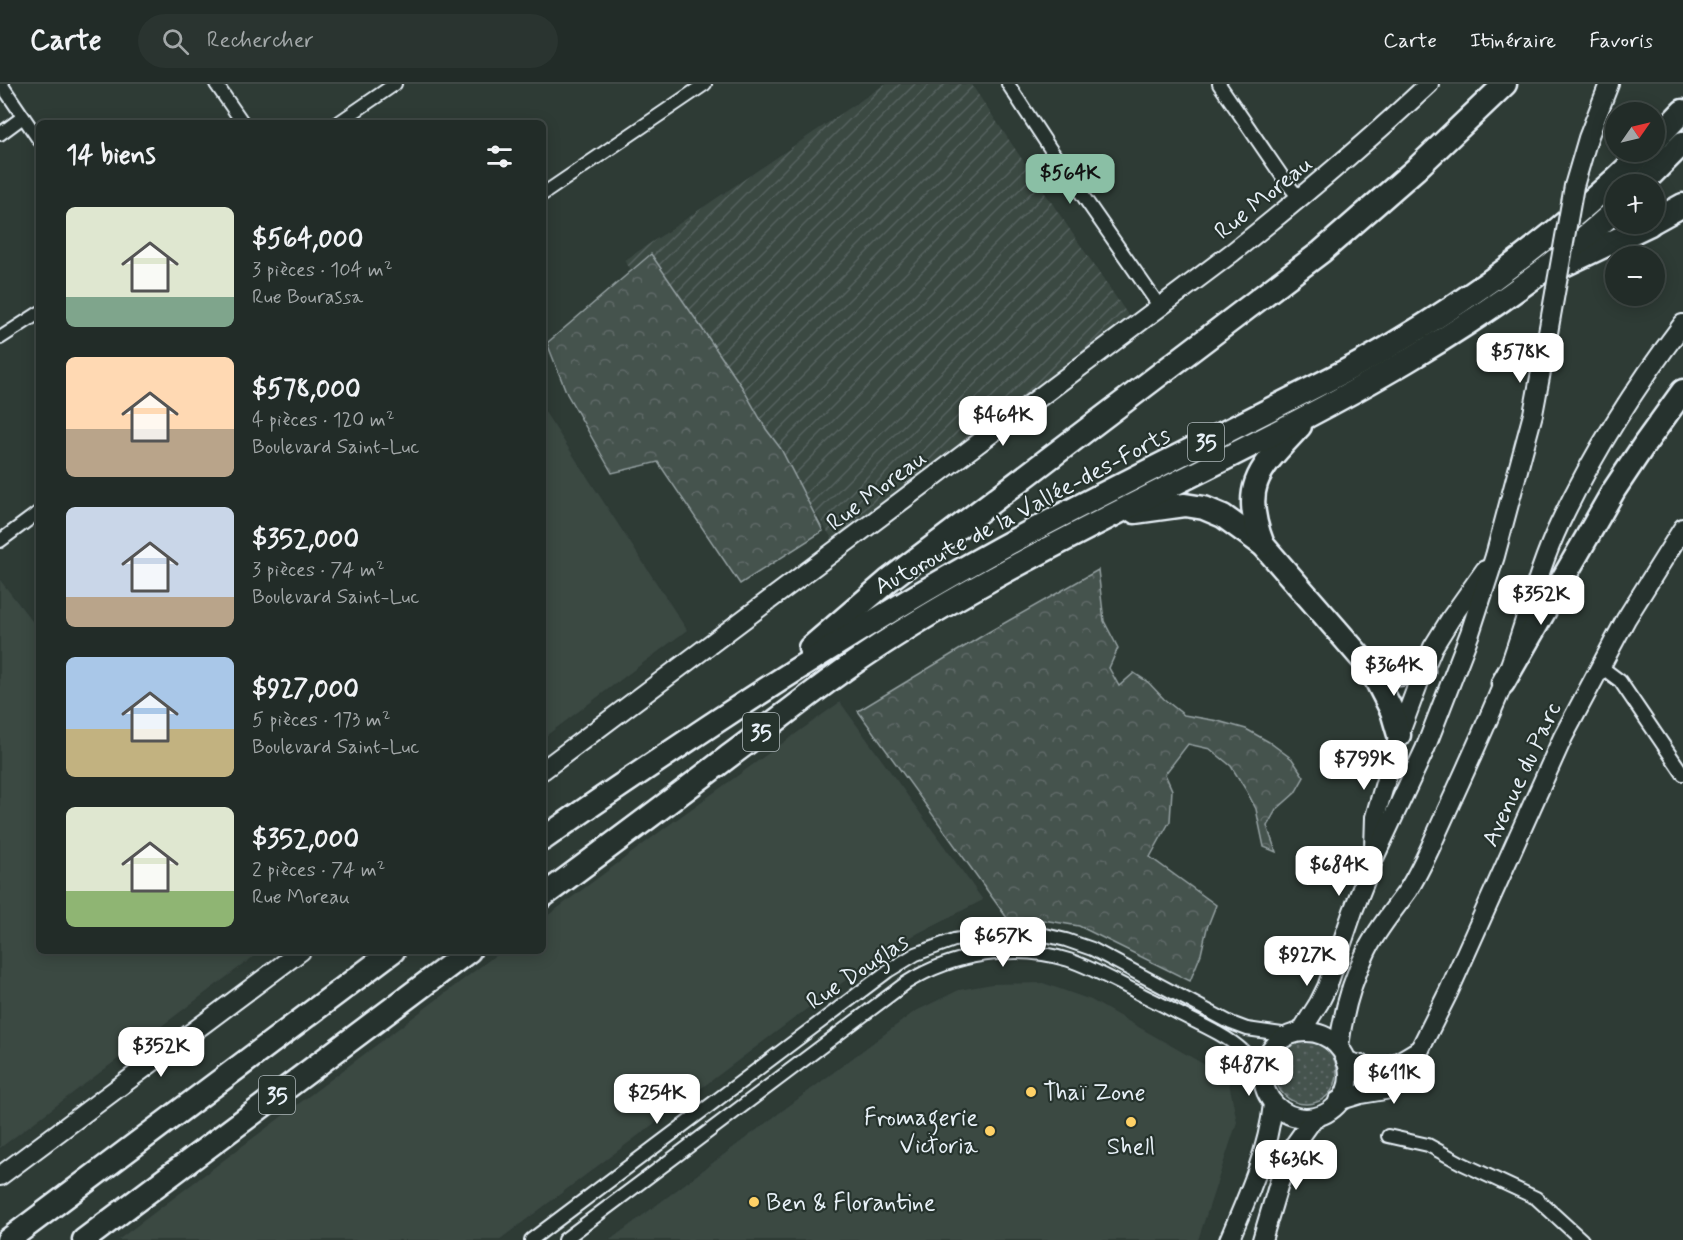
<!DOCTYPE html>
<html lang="fr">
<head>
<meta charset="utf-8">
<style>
  body { margin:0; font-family:Mynerve,sans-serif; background:#2a3430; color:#f1f3f6; height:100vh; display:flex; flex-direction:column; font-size:22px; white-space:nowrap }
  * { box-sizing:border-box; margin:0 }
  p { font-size:20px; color:#a2a7a8 }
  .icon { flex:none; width:33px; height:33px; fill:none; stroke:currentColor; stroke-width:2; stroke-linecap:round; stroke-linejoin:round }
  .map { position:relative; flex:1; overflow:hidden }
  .panel { position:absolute; left:36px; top:36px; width:510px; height:834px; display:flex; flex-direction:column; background:#222c28; border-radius:9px; box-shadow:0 3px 15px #0003,0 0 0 2px #3f4845 }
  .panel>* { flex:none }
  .needle { width:39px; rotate:56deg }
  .buttons { position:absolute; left:1605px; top:18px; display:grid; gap:12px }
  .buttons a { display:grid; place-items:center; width:60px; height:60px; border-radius:50%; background:#222c28; box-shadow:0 3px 15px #0003,0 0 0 2px #3f4845; font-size:30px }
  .price { position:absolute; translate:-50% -51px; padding:0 14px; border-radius:12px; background:#fff; color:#222; font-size:20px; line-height:39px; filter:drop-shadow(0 2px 3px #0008) }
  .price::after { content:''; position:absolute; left:50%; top:36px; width:18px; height:14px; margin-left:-9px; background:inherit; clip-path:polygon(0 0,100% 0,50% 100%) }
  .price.selected { background:#8abfa5; color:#111 }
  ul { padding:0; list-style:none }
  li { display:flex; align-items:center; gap:18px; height:150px; padding:0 30px }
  li span { display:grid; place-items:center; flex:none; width:168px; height:120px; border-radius:9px; color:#555 }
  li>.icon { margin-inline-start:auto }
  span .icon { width:72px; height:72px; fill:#fffc; stroke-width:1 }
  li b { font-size:26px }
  h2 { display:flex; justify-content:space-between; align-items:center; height:72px; padding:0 30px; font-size:26px }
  header { display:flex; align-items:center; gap:36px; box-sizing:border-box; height:84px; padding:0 30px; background:#222c28; border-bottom:2px solid #3f4845 }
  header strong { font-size:28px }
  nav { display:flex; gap:33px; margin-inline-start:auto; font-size:21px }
  .search { width:420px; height:54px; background:#2a3430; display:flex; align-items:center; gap:15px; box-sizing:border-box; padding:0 21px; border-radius:33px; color:#a2a7a8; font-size:22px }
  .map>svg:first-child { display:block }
</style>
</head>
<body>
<header>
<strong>Carte</strong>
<div class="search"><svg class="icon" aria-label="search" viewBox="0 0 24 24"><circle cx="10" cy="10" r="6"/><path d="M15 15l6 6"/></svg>Rechercher</div>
<nav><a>Carte</a><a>Itinéraire</a><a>Favoris</a></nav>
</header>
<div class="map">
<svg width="1683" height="1156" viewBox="0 0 1683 1156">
  <defs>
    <pattern id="industrial-furrows" width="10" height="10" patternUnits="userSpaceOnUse" patternTransform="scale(1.5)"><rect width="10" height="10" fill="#3b4843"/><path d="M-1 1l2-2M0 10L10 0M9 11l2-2" fill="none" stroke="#57635f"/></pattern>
    <pattern id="grass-dots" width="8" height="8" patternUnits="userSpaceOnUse" patternTransform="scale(1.5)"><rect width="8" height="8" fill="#45524e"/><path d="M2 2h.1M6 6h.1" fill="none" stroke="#606b68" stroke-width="1.8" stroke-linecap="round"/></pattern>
    <pattern id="forest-crowns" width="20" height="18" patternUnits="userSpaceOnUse" patternTransform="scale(1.5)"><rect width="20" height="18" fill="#45524e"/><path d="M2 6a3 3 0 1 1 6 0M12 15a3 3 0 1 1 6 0" fill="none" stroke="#606b68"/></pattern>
  </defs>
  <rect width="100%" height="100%" fill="#2e3b35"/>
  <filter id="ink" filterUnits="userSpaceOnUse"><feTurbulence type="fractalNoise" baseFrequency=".0167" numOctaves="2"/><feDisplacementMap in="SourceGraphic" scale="12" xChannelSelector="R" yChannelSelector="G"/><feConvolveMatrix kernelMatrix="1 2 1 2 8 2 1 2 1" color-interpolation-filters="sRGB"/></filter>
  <g filter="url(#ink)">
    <g fill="#3b4843">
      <polygon points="543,325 687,546 543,654"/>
      <polygon points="0,496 39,546 39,867 261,867 0,1064"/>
      <polygon points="840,618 983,816 897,860 832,906 499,1156 118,1156 501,867 543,867 543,835 673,738"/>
      <polygon points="1043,899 1091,916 1228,994 1237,1038 1198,1156 610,1156 914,928 959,906 992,900"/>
    </g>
    <polygon fill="url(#industrial-furrows)" points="885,0 971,0 1130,234 833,456 704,257 682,244 624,177"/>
    <circle fill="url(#grass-dots)" stroke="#96a2a3" stroke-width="1.5" cx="1306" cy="989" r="31"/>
    <g fill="url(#forest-crowns)" stroke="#96a2a3" stroke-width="1.5">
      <polygon points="651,170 742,303 766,345 781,365 823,447 740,500 658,378 612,389 567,310 547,259"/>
      <polygon points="1098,486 1104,537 1118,564 1109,584 1119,602 1134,589 1148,598 1164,615 1184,631 1218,637 1246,645 1269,658 1292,675 1304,693 1295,709 1276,726 1267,742 1276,768 1264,763 1256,725 1246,706 1231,682 1210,665 1188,660 1165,690 1172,706 1170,737 1150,773 1216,821 1207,844 1201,870 1190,897 1079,842 1037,835 1007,834 858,627 987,549"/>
    </g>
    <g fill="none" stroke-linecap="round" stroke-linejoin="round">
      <defs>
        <g id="street">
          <polyline points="1,0 39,56"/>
          <polyline points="216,0 243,39"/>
          <polyline points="1008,0 1051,66 1160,223"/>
          <polyline points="1219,0 1286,98 1300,115"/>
          <polyline points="338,39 395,0"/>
          <polyline points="0,50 23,33"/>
          <polyline points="543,110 705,0"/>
          <polyline points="0,254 39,229"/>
          <polyline points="0,457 39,428"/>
          <polyline points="1600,582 1620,597 1683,690"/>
          <polyline points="1388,1052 1428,1061 1461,1079 1536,1114 1582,1156"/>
          <polyline points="531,1156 888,887 916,870 954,856 998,849 1037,849 1066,856 1092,865 1231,939 1247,945 1289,951"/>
          <path d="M564 1156 906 899C952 870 1016 859 1069 876 1092 884 1113 896 1135 907 1147 914 1160 919 1172 926 1193 937 1227 951 1243 967 1251 975 1257 984 1263 993"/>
        </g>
        <g id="secondary">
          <polyline points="1574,102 1588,54 1609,0"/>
          <path d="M543 686 1233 168C1301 114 1366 59 1429 0"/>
          <polyline points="1374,765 1375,733 1399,651 1423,587 1433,563 1451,534 1485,486"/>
          <polyline points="1302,946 1319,919 1327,903 1353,827 1374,774 1425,665 1470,549 1495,472 1533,330 1543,277"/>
          <circle cx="1306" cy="991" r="43"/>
          <path d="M1339 962C1343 929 1352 896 1367 866 1378 844 1394 826 1408 806 1417 792 1424 777 1431 762 1455 708 1481 654 1503 600 1524 548 1535 492 1559 441 1593 369 1635 303 1683 240"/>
          <path d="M1346 977C1384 988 1388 985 1420 965"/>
          <polyline points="1338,1017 1361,1010 1385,1006 1394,1002 1407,991 1448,909 1563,653 1626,535 1683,444"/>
          <polyline points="0,1092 301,867"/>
          <path d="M1229 1156C1248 1112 1268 1068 1273 1020"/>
          <polyline points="1262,1156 1279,1099 1293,1063 1313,1035"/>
        </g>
        <g id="highway">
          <polyline points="1654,57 1683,27"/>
          <polyline points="1642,100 1683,59"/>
          <polyline points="1654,137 1683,121"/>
          <polyline points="1564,181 1650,140"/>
          <polyline points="1135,428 1185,421 1204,424 1223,432 1263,461 1370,584 1392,627 1399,651"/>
          <path d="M1263 461C1239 400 1261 384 1300 342"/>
          <polyline points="810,564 889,496 1321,168 1416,85 1505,0"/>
          <polyline points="1370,584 1398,590 1423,587"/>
          <polyline points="1503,599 1614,406 1644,361 1683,307"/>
          <path d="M543 755C598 716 654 679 711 641 814 573 920 506 1030 448 1109 406 1189 367 1269 326 1309 305 1351 286 1390 262 1482 208 1568 142 1644 68"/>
          <path d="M543 812C605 766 667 720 728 673 769 643 809 610 851 581 895 550 941 523 988 497 1200 378 1434 292 1616 126"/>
          <polyline points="8,1156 393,867"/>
          <polyline points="84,1156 469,867"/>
        </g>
      </defs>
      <use href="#street" stroke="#e8f1f8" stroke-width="16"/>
      <use href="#secondary" stroke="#e8f1f8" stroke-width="22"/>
      <use href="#highway" stroke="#e8f1f8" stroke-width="27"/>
      <use href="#street" stroke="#26332d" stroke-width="12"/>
      <use href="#secondary" stroke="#26332d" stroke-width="18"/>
      <use href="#highway" stroke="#26332d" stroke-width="22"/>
      <defs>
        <polyline id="secondary-bridge" points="1543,277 1574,102"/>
      </defs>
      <use href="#secondary-bridge" stroke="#e8f1f8" stroke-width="22" stroke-linecap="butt"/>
      <use href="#secondary-bridge" stroke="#26332d" stroke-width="18"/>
    </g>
  </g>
  <g fill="#ffd166" stroke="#26332d" stroke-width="2">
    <circle cx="1031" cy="1008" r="6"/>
    <circle cx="1131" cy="1038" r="6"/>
    <circle cx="990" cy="1047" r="6"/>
    <circle cx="754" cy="1118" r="6"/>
  </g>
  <g text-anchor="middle" stroke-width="4.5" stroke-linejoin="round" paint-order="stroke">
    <g fill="#26332d" stroke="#aeb8bb" stroke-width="1.5">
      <rect x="1188" y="339" width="36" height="38" rx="4.5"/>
      <rect x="743" y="629" width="36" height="38" rx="4.5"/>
      <rect x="259" y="992" width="36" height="38" rx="4.5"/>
    </g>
    <g font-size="22" font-weight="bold" fill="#e8f1f8">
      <text x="1206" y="366">35</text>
      <text x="761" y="656">35</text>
      <text x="277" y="1019">35</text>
    </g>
    <g font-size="24" fill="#e8f1f8" stroke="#26332d">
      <text transform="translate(1263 113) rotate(-39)" y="8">Rue Moreau</text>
      <text transform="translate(876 406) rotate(-37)" y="8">Rue Moreau</text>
      <text transform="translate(1022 426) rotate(-28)" y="8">Autoroute de la Vallée-des-Forts</text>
      <text transform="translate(1521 690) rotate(-65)" y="8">Avenue du Parc</text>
      <text transform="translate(857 887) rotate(-34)" y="8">Rue Douglas</text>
    </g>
    <g font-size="24" fill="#e8f1f8" stroke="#26332d" text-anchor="start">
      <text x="1043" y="1016">Thaï Zone</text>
      <text x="978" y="1041" text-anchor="end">Fromagerie<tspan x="978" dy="28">Victoria</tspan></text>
      <text x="1131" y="1070" text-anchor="middle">Shell</text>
      <text x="766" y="1126">Ben &amp; Florantine</text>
    </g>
  </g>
</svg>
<div class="buttons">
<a><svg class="needle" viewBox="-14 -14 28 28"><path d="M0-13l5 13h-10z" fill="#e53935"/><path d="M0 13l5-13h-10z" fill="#a2a7a8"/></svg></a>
<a>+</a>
<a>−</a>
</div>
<b class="price selected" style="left:1070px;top:121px">$564K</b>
<b class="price" style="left:1520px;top:300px">$578K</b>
<b class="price" style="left:1003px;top:363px">$464K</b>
<b class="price" style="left:1541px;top:542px">$352K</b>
<b class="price" style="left:1394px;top:613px">$364K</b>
<b class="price" style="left:1364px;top:707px">$799K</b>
<b class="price" style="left:1339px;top:813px">$684K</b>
<b class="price" style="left:1003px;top:884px">$657K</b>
<b class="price" style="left:1307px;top:903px">$927K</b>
<b class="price" style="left:161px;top:994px">$352K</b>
<b class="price" style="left:1249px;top:1013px">$487K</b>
<b class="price" style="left:1394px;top:1021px">$611K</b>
<b class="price" style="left:657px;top:1041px">$254K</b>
<b class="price" style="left:1296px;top:1107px">$636K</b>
<section class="panel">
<h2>14 biens<svg class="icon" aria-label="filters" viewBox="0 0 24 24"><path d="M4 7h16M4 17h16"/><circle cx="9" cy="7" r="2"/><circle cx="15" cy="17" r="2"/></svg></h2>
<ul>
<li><span style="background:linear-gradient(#dfe7d0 75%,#7fa58c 0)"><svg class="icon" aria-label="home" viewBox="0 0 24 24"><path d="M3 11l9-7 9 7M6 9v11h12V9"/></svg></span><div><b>$564,000</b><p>3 pièces · 104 m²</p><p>Rue Bourassa</p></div></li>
<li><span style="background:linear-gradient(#ffd9b3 60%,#b9a48a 0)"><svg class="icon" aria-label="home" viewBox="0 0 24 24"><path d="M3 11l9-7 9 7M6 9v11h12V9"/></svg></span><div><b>$578,000</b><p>4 pièces · 120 m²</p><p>Boulevard Saint-Luc</p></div></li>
<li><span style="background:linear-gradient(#c9d6e8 75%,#b9a48a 0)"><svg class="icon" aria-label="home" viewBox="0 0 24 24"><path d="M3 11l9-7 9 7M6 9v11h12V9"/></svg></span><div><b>$352,000</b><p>3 pièces · 74 m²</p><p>Boulevard Saint-Luc</p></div></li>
<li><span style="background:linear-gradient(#a9c7e8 60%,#c2b280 0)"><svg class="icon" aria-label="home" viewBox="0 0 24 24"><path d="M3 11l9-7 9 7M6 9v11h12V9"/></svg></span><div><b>$927,000</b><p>5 pièces · 173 m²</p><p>Boulevard Saint-Luc</p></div></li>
<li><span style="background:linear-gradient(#dfe7d0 70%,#8fb573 0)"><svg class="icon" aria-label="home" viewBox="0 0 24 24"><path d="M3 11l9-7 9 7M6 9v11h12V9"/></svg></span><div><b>$352,000</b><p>2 pièces · 74 m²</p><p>Rue Moreau</p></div></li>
</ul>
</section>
</div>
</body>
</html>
